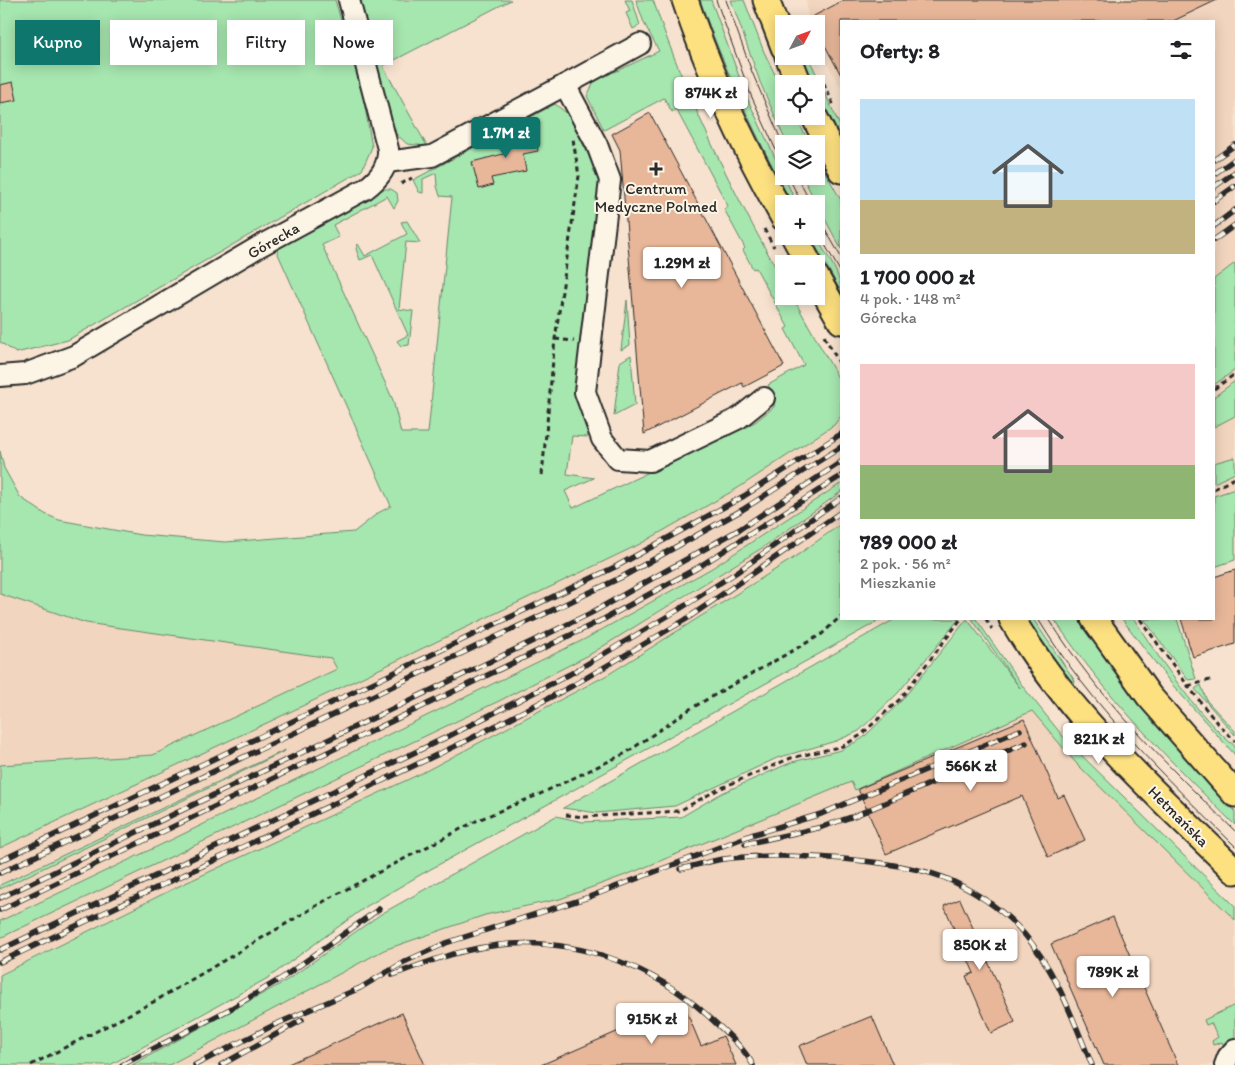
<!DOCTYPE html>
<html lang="pl">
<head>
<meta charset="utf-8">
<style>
  body { margin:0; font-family:Itim,sans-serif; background:#f6f6f6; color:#202124; height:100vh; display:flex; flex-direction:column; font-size:19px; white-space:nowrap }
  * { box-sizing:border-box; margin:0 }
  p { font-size:16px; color:#757577 }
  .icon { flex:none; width:28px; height:28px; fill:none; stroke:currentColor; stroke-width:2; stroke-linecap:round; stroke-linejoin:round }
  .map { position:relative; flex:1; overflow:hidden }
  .panel { position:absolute; left:840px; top:20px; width:375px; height:600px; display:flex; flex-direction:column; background:#fff; border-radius:0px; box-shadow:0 2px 12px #0003 }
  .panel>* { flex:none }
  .banner { position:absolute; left:15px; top:20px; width:475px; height:45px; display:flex; gap:10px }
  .needle { width:32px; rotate:49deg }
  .fabs { position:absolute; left:775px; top:15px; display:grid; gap:10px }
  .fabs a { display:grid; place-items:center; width:50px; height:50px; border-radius:0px; background:#fff; box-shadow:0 2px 12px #0003; font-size:25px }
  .price { position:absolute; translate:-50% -42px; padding:0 11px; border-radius:5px; background:#fff; color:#222; font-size:16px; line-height:32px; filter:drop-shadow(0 1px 2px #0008) }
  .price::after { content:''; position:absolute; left:50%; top:30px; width:15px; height:11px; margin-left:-8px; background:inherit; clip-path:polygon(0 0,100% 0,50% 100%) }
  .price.current { background:#0f766e; color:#fff }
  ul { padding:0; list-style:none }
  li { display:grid; align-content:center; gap:10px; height:265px; padding:0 20px }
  li span { display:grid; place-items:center; height:155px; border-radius:0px; color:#555 }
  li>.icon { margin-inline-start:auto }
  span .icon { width:90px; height:90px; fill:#fffc; stroke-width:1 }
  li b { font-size:21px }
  h2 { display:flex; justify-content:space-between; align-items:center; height:60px; padding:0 20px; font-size:21px }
  .chip { padding:0 18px; border-radius:0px; background:#fff; box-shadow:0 2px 12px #0003; font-size:18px; line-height:45px }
  .chip.current { background:#0f766e; color:#fff }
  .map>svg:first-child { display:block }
</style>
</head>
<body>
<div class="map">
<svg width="1235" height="1065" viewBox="0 0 1235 1065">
  <rect width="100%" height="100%" fill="#f6e2ce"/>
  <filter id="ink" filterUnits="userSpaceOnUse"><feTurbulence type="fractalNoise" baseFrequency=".02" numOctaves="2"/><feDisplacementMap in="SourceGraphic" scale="10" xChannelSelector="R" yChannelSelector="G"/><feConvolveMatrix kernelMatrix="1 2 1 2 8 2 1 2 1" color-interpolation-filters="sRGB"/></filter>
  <g filter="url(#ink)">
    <g fill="#f2d5be">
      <polygon points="806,0 1235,0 1235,502 1214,505 1214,21 841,21 841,88 816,43 816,24 809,24"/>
      <polygon points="841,416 841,486 840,484 712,568 585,639 173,839 0,921 0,889 285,752 0,885 0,848 271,721 639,544 738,488 834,425"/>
      <polygon points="841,492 841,524 792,559 609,674 422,773 179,886 0,974 0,938 499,701 676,603 762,548"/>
      <polygon points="0,594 86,622 331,658 337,669 153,755 0,765"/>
      <polygon points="1032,704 1079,759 1235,911 1235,1026 1217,1065 169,1065 384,950 485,915 536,906 631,873"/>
    </g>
    <g fill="#a6e6af" stroke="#68886d">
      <polygon points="0,0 335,0 362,90 372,147 362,170 68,340 16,353 0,342"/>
      <polygon points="358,0 511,0 383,66 427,146 407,144 393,131"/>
      <polygon points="625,0 632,0 640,25 633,29 626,13 630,11"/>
      <path d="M636 0H653C687 99 732 191 784 282V296H792L841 383V416L834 425 738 488 640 544 271 721 0 848V765L153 755 337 669 331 658 86 623 0 594V451L4 468 20 497 45 514 59 520 141 535 225 542 354 532 378 513 391 506 278 254 279 245 384 189H391L397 193 398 201 394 208 387 196 333 225 339 237 322 245 393 400 401 433H428L452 197 440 196 437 186 436 173 423 179V193L419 192 413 180 555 104 568 114 601 180 575 399 587 424 588 437 572 436 567 474 594 478 565 491 573 508 755 422 774 407 775 398 768 385 804 365 785 329 788 327 756 268 753 269 743 250 745 248 724 209 728 206 676 109 672 112 664 98 604 130 587 96 593 84 589 78 611 71 615 72 659 51 644 23Z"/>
      <path d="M700 0H711L747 98 797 204H792C757 138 725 71 700 0Z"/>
      <polygon points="731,0 744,0 764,52 784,93 784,116 795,116 810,144 787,144 760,82"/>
      <polygon points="802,56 808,56 841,128 841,144 816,92 816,84 813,84"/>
      <polygon points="816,156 841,200 841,249 802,176 816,176"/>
      <polygon points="407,221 420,243 406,242 399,309 413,311 409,345 401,346 397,341 408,335 372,255 360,260 356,249 358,244 365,256 407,234 401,222"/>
      <path d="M810 236H815C825 253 841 272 841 292Z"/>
      <polygon points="1235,263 1235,370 1214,385 1214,279"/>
      <polygon points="627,300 630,345 621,350"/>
      <polygon points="631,355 635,405 614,416 620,362"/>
      <polygon points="1235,381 1235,416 1214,427 1214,397"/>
      <polygon points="1235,457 1235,473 1214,483 1214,463"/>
      <polygon points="840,484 841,492 762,548 589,655 499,701 0,938 0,921 173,839 585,639 712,568"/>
      <polygon points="1235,489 1235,560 1214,567 1214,496"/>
      <polygon points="841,524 841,619 882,619 420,875 367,906 268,978 110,1065 0,1065 0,975 179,886 422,773 609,674 792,559"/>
      <polygon points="895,619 959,619 898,693 859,731 836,741 777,758 675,806 597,813 563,808"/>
      <polygon points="967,619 1020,688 972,619 976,619 1024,688 1066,740 1235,906 1235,920 1076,763 1032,711 855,790 851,782 631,873 560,899 485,915 384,950 169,1065 132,1065 284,982 381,914 556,816 583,822 681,817 722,793 792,762 841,750 863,738 902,700"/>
      <polygon points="1027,619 1033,619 1075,681 1074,686"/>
      <path d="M1054 619H1080L1129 691 1235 811V825C1168 759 1106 697 1054 619Z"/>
      <path d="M1122 619H1134C1155 653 1203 723 1235 746V755L1170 682Z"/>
      <polygon points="1144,619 1177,619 1196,679 1188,680"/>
      <polygon points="1201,685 1207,701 1235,731 1235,735 1195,689"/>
      <polygon points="285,750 285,751 0,889 0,885"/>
      <polygon points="1235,1005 1235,1042 1224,1046 1222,1042 1213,1045 1212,1041 1218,1037 1211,1023 1206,1025 1204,1020"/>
    </g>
    <g fill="#e8b799" stroke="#2b2b2b">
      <polygon points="844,0 1217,0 1173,21 841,21 841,75 816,29 816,24 813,24 810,18"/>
      <polygon points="13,82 17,100 0,103 0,85"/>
      <polygon points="650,113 784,366 744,387 742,383 644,434 620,150 612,134"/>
      <polygon points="534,131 538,151 523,154 526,171 491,178 493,185 479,189 472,162 507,153 504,137"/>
      <polygon points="1235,570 1235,644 1193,657 1181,619 1214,619 1214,577"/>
      <polygon points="1024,719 1058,798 1064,795 1085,840 1048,857 1022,796 886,854 858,789"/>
      <polygon points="960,899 1015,1022 991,1033 966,976 974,973 944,906"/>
      <polygon points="1113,917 1178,1065 1104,1065 1051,944"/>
      <polygon points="683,1003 701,1046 723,1036 736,1065 541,1065"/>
      <polygon points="402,1013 425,1065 286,1065"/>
      <polygon points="872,1016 893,1065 807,1065 799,1046"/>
    </g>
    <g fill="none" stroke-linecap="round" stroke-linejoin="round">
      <defs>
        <g id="minor">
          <polyline points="565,85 640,44"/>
          <polyline points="387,162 432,156 565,85 597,145 610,180 585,392 602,439 618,459 650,461 739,418 764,398"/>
          <path d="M0 376 25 374 74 356 260 246 365 189C379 179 389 167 388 149L349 0"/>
          <polyline points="1225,1065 1228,1057 1235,1049"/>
        </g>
        <g id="major">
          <path d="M685 0C710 76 745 149 784 218"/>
          <polyline points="766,0 784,47"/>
          <polyline points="788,56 799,84"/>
          <polyline points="814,116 841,170"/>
          <polyline points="794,236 809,264"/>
          <polyline points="816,277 841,321"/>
          <path d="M1012 619C1069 717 1155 792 1235 871"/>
          <polyline points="1094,619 1149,696 1235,794"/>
        </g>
      </defs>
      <use href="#minor" stroke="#2b2b2b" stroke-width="24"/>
      <use href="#major" stroke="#2b2b2b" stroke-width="29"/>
      <g stroke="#2b2b2b" stroke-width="3" stroke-dasharray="5 4" stroke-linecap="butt">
        <polyline points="820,75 834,106"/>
        <polyline points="401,184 412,178"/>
        <polyline points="764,229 774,247"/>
        <polyline points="824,336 841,366"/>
        <polyline points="555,339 574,341"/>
        <polyline points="1214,389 1235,374"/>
        <polyline points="542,475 555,339 579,176 573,139"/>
        <polyline points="1214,489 1235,478"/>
        <polyline points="986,619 992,629"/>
        <polyline points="1140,619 1188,686 1217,723 1235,741"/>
        <polyline points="1188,686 1214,679"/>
        <polyline points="566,815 584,817 679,811 719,789 791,758 843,746 861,735 900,699 961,619"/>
        <polyline points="31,1065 157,1000 328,899 476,821 540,794 626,753 690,709 822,634 841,616"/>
      </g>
      <use href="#minor" stroke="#fcf5e5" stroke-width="20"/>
      <use href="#major" stroke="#fde080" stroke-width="25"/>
      <g stroke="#2b2b2b" stroke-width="1">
        <polyline points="716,0 750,93 784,168"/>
        <polyline points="726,0 752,72 784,147"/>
        <polyline points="788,176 802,204"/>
        <polyline points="797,176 811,204"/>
        <polyline points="816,213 841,257"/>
        <polyline points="816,229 841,273"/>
        <path d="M1038 619C1091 706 1163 775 1235 846"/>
        <path d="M1049 619C1099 699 1167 765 1235 831"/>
      </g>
      <defs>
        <g id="rail">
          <polyline points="1214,160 1235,145"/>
          <polyline points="1214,174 1235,159"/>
          <polyline points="1214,187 1235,172"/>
          <polyline points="1214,201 1235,186"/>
          <polyline points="1214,226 1235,210"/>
          <polyline points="1214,240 1235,225"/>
          <polyline points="745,844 822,827 854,816 1026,743"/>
          <polyline points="0,861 617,566 744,496 841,434"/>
          <path d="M680 869C694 866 709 861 724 859 779 852 903 858 952 881 979 894 1006 912 1025 935 1057 972 1073 1020 1092 1065"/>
          <polyline points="0,873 622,577 742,510 841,447"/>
          <polyline points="0,898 591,613 740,529 841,462"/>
          <polyline points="0,910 604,619 697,568 841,476"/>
          <polyline points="0,950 449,736 570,674 678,610 737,572 841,498"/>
          <polyline points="0,962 466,741 572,686 685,620 841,512"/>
          <path d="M393 975C431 960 471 946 511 944 582 940 654 967 707 1015 722 1029 743 1046 753 1065"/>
          <polyline points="122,1065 230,1009 282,978 379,909"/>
          <polyline points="195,1065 274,1025 360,988 404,962 446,943 589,897 751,835 821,814 1020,730"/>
          <polyline points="221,1065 302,1020"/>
        </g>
      </defs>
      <use href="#rail" stroke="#2b2b2b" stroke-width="5.5"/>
      <use href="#rail" stroke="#fcf5e5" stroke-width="4" stroke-dasharray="11" stroke-linecap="butt"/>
    </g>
  </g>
  <path fill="#2b2b2b" stroke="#fcf5e5" stroke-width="2" d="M653.5 161.5h5v5h5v5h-5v5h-5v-5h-5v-5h5z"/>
  <g text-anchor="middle" stroke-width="4" stroke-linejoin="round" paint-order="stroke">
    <g font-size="16" fill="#2b2b2b" stroke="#fcf5e5">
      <text x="656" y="194">Centrum<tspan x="656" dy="18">Medyczne Polmed</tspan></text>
    </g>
    <g font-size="16" fill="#2b2b2b" stroke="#fcf5e5">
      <text transform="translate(273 240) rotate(-30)" y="6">Górecka</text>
      <text transform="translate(1179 816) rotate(45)" y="6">Hetmańska</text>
    </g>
  </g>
</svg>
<div class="fabs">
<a><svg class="needle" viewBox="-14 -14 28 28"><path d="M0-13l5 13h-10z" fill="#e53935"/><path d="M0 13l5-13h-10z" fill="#757577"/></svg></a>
<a><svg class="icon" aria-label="locate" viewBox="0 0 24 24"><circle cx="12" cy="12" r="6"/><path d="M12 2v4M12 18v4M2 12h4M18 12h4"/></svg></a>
<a><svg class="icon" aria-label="layers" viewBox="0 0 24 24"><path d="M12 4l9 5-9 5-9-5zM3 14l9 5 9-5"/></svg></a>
<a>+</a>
<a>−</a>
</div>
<b class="price" style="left:711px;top:119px">874K zł</b>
<b class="price current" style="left:506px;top:159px">1.7M zł</b>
<b class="price" style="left:682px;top:289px">1.29M zł</b>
<b class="price" style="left:1099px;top:765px">821K zł</b>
<b class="price" style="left:971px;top:792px">566K zł</b>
<b class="price" style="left:980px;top:971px">850K zł</b>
<b class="price" style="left:1113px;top:998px">789K zł</b>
<b class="price" style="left:652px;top:1045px">915K zł</b>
<div class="banner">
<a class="chip current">Kupno</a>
<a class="chip">Wynajem</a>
<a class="chip">Filtry</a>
<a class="chip">Nowe</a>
</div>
<section class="panel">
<h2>Oferty: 8<svg class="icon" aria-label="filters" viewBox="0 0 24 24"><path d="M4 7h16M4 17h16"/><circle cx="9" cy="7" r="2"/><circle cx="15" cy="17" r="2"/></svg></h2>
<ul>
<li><span style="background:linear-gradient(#bfe0f5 65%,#c2b280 0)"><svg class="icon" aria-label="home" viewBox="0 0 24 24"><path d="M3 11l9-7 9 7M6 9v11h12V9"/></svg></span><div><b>1 700 000 zł</b><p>4 pok. · 148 m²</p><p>Górecka</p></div></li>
<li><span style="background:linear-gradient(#f6c9c9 65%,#8fb573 0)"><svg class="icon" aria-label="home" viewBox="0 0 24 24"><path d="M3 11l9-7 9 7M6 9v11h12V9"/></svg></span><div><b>789 000 zł</b><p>2 pok. · 56 m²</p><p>Mieszkanie</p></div></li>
</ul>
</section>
</div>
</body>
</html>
